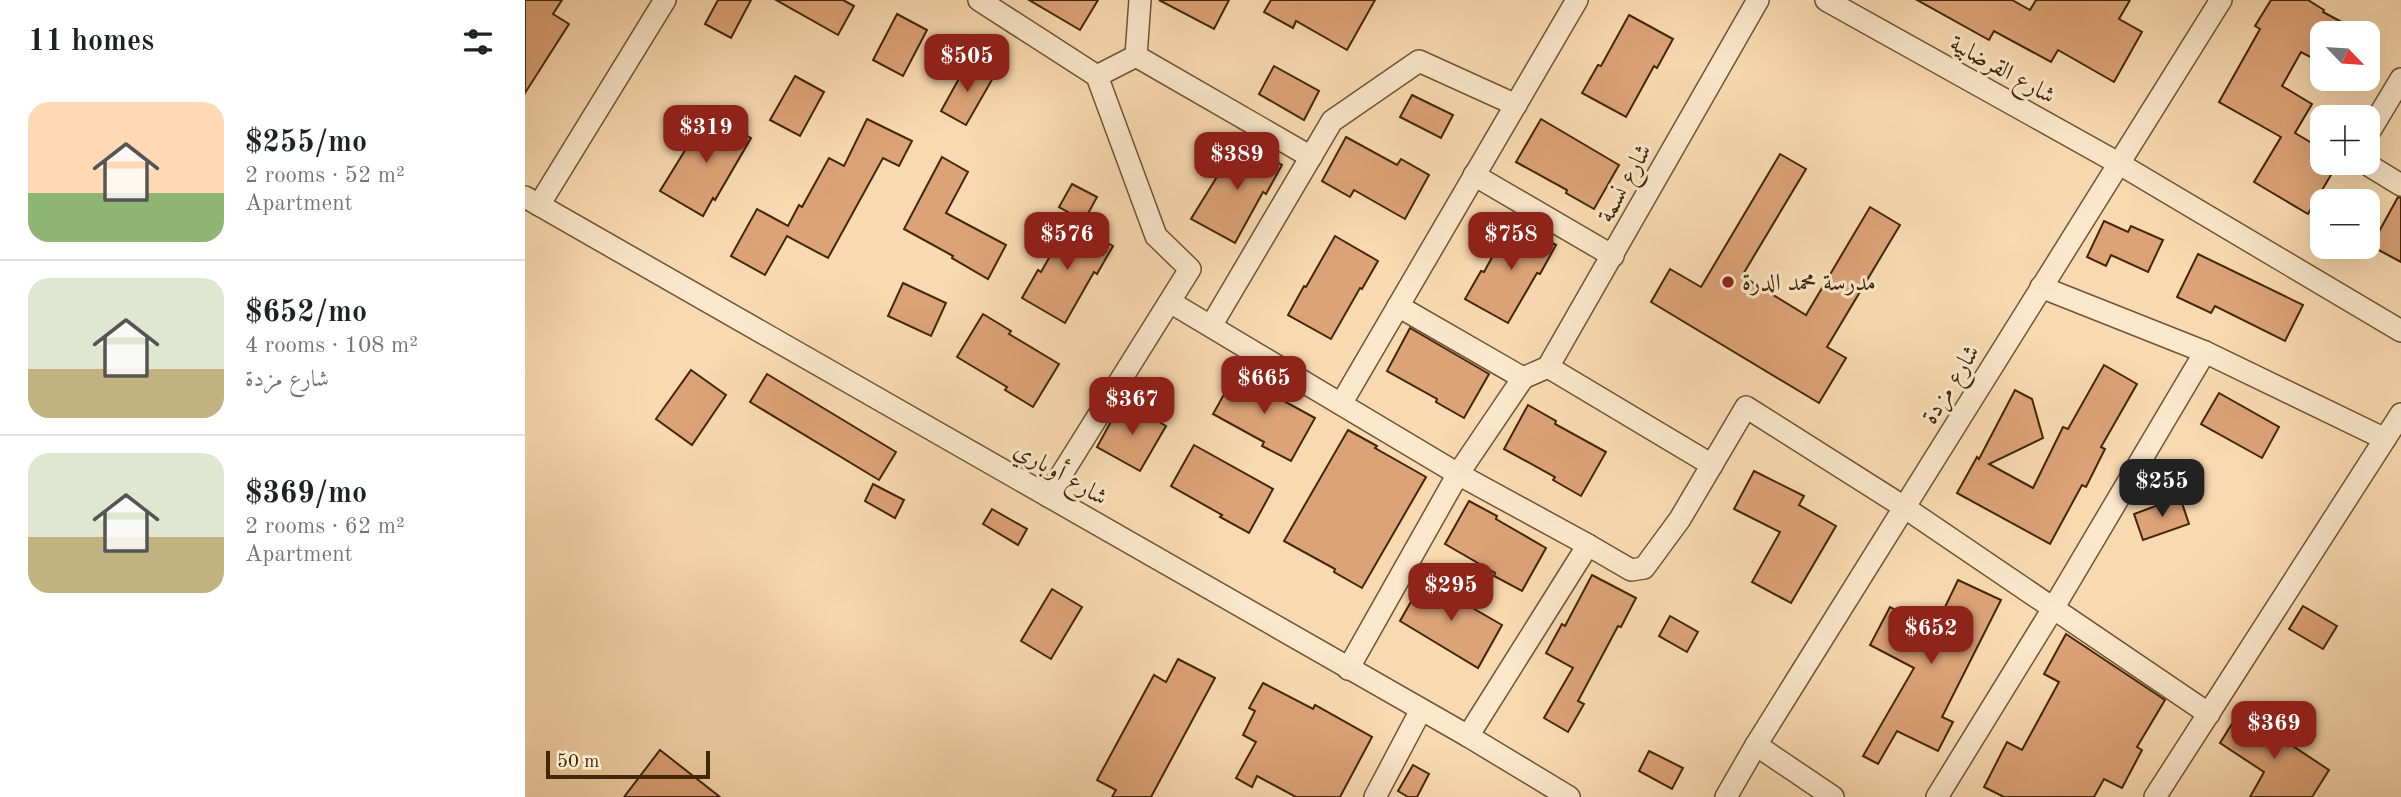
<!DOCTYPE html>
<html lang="en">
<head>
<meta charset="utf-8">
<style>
  body { margin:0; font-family:"Old Standard TT",Amiri,serif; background:#f2f2f2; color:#202124; height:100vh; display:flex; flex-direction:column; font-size:26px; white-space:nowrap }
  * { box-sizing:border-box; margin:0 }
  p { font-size:23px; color:#757577 }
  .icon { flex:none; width:38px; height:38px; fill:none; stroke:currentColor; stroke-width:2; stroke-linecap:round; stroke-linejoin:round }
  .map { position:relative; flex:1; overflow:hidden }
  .sheet { display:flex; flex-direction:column; background:#fff; width:525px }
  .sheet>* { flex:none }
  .needle { width:46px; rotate:115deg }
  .fabs { position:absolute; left:1785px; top:21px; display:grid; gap:14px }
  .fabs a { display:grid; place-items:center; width:70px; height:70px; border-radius:14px; background:#fff; box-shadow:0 7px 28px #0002; font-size:35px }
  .scale { position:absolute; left:21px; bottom:18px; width:164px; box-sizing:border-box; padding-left:7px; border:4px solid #422708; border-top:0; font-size:19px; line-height:24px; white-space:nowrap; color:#422708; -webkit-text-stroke:5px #fbe7cc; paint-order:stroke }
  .price { position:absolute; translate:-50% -60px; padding:0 16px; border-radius:14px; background:#8f2418; color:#fff; font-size:23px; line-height:46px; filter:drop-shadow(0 2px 4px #0008) }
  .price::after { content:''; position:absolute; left:50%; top:42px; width:21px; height:16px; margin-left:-10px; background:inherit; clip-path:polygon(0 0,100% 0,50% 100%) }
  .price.current { background:#222; color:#fff }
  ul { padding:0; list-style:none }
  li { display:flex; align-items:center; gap:21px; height:175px; padding:0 28px }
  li+li { border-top:2px solid #e0e0e0 }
  li span { display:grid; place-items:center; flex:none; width:196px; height:140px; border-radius:21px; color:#555 }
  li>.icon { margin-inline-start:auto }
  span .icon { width:84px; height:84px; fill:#fffc; stroke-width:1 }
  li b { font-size:30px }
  h2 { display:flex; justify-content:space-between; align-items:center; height:84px; padding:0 28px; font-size:30px }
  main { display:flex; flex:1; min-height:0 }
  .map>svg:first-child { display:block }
</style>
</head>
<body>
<main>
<section class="sheet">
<h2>11 homes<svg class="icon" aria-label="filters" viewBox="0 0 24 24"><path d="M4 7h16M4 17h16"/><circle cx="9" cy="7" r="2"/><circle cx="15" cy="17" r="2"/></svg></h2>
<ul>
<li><span style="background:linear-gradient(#ffd9b3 65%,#8fb573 0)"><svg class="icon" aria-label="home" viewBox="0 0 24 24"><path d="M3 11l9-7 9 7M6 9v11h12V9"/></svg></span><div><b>$255/mo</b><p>2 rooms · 52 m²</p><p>Apartment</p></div></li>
<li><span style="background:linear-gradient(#dfe7d0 65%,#c2b280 0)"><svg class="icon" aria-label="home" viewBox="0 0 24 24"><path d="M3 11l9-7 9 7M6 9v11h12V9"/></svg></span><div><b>$652/mo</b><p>4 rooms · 108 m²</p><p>شارع مزدة</p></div></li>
<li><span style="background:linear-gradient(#dfe7d0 60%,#c2b280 0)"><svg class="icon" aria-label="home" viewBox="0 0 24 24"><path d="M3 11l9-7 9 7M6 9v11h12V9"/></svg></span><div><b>$369/mo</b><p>2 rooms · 62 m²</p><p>Apartment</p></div></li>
</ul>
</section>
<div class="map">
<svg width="1876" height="797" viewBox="0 0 1876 797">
  <rect width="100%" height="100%" fill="#f9dab0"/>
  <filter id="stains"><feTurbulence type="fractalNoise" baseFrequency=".00286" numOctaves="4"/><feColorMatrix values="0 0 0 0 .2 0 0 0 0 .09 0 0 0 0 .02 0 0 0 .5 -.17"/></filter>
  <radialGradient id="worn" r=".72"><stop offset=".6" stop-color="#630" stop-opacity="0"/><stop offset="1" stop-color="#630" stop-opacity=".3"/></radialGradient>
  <g fill="#dca377" stroke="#422708" stroke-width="2">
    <polygon points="0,0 37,0 28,14 44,24 0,93"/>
    <polygon points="193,0 226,0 206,38 180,24"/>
    <polygon points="251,0 318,0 329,6 313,35"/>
    <polygon points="504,0 573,0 555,30"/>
    <polygon points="634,0 704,0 689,29"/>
    <polygon points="746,0 850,0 822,50 771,21 768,28 739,12"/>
    <polygon points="1392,0 1487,0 1505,10 1511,0 1605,0 1594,19 1617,32 1589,82 1533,50 1526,62 1469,31 1464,40"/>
    <polygon points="1746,0 1783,0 1799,10 1798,12 1837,33 1797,33 1797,63 1776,52 1757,86 1787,104 1770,133 1797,149 1797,163 1813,163 1783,214 1729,182 1756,137 1694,102 1735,29 1730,26"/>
    <polygon points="372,14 402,30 378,76 348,60"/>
    <polygon points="1104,15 1148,39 1132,68 1129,66 1101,117 1057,93 1073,65 1076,66"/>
    <polygon points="442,64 468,78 441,125 416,111"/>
    <polygon points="749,66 794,91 779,120 734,94"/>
    <polygon points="270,76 299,92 275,136 245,120"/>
    <polygon points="887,95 928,115 916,138 875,117"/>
    <polygon points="183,113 226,138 190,200 188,198 178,216 135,191"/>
    <polygon points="342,119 387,141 374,166 358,158 303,258 262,236 240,275 206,256 232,209 263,226 274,205 277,207 304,158 319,166"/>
    <polygon points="1016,119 1094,165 1069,209 1041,193 1042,190 991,162"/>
    <polygon points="821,137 872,165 876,159 904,175 880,219 829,190 825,197 797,181"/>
    <polygon points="714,141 757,165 741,194 738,192 710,243 666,219"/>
    <polygon points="1255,154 1281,169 1217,276 1281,315 1345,207 1375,225 1302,347 1321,358 1294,403 1126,302 1145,269 1176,287"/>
    <polygon points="417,157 443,172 421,213 481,245 463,279 427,258 428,256 379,229"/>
    <polygon points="547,184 572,197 559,221 534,207"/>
    <polygon points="1873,197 1876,198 1876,262 1846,246"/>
    <polygon points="545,221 588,246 572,274 569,272 540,323 497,298 513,270 516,272"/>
    <polygon points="987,221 1031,245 1015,274 1012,273 983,323 940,299 956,271 959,272"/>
    <polygon points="1579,221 1603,232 1606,226 1638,240 1623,272 1586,255 1581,266 1562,257"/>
    <polygon points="810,236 853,261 837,289 835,288 806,339 763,315 779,286 781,287"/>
    <polygon points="1673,254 1778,305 1760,341 1690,306 1686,313 1652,297"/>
    <polygon points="378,283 421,303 406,336 363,316"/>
    <polygon points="458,314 486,331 484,334 534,364 508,407 480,390 482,387 432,357"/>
    <polygon points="885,328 964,374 939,418 911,402 912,399 862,371"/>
    <polygon points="1579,365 1612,384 1576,447 1580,449 1561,487 1557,485 1525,544 1432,493 1452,457 1454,459 1490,390 1507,399 1518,438 1464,464 1508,488 1538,427 1543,429"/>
    <polygon points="166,370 201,395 167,445 131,419"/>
    <polygon points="712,371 741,386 739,390 790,418 766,461 737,446 739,442 688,414"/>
    <polygon points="242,374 371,452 354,480 225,402"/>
    <polygon points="1694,393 1754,427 1737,458 1676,424"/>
    <polygon points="601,403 641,426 615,471 572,447 588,418 591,420"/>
    <polygon points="1003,405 1031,421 1030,424 1081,452 1056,496 1028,480 1030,477 979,449"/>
    <polygon points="823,430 852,446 850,448 901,477 837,588 809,572 810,569 759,541"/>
    <polygon points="669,445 748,489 724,533 695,517 697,515 646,486"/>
    <polygon points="1229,471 1279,496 1274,505 1311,526 1266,603 1227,582 1255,532 1209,509"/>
    <polygon points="348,484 379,500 370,518 340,501"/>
    <polygon points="1655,497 1664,524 1618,540 1609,514"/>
    <polygon points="944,501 972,516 971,519 1021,548 997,591 969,576 970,573 920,544"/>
    <polygon points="467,509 502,529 493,545 458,524"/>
    <polygon points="1067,575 1111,598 1096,627 1093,626 1053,701 1059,704 1043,732 1019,718 1048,668 1021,653 1037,624 1040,626"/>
    <polygon points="900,577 928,593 927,596 977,625 953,668 875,621"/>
    <polygon points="1433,580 1476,600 1417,717 1428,722 1413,751 1372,731 1353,764 1338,756 1389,668 1345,645 1365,607 1409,630"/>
    <polygon points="527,589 557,607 526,659 496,641"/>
    <polygon points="1778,606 1812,626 1798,649 1764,629"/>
    <polygon points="1145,616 1173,632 1162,652 1134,636"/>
    <polygon points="1541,634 1640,700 1612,747 1617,750 1597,788 1579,779 1569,797 1479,797 1459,787 1482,742 1497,750 1534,682 1519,674"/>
    <polygon points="653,659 690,678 626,797 587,797 591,790 572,780 629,675 641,682"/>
    <polygon points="738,683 788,709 790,705 847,737 815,797 771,797 732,776 727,787 711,778 731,742 718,735 730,711 724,708"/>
    <polygon points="1715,711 1804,770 1787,797 1725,797 1739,772 1695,743"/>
    <polygon points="135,750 195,797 99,797"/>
    <polygon points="1124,751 1158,768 1147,789 1114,771"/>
    <polygon points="888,765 904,774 892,797 883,797 873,791"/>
  </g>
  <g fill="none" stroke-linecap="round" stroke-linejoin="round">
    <defs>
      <g id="street">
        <polyline points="454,0 572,76 631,236 665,269 523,496"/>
        <polyline points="615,0 611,56 786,157"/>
        <polyline points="1301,0 1593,163 1876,331"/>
        <polyline points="572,76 611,56"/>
        <polyline points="1843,134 1876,79"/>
        <polyline points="1840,163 1876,185"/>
        <polyline points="949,175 1088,256"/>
        <polyline points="0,197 943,736 1044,797"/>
        <polyline points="14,205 140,0"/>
        <polyline points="645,302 933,474 1063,545"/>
        <polyline points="873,306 998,378"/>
        <polyline points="686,326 807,121 894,61 991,105"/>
        <polyline points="1680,352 1860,439"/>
        <polyline points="1023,367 1187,465"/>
        <polyline points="998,378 1023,367 1233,0"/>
        <polyline points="816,404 1052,0"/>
        <polyline points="823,669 933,474 998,378"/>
        <polyline points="943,736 1063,545 1106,570 1119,568 1155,519 1221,407 1379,507 1684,714"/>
        <polyline points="1231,745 1308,797"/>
        <polyline points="850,797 896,710"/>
        <polyline points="1201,797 1231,745 1696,0"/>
        <polyline points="1412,797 1529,607 1680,352 1516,287"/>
        <polyline points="1630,797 1876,414"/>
      </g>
    </defs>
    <use href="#street" stroke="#705432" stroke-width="24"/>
    <use href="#street" stroke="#fbe7cc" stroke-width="21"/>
  </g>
  <circle fill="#8f2418" stroke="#fbe7cc" stroke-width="2.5" cx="1203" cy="282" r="7"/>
  <g text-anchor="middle" stroke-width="6" stroke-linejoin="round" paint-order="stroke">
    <g font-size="24" fill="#422708" stroke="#fbe7cc">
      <text transform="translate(1478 69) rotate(29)" y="8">شارع القرضابية</text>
      <text transform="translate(1099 183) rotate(-61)" y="8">شارع نسمة</text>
      <text transform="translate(1425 384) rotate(-58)" y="8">شارع مزدة</text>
      <text transform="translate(536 473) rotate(30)" y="8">شارع أوباري</text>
    </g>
    <g font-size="24" fill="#422708" stroke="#fbe7cc" text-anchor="start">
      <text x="1217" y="290">مدرسة محمد الدرة</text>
    </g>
  </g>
  <rect width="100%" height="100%" filter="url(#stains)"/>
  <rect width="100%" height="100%" fill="url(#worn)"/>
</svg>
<div class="fabs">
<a><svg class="needle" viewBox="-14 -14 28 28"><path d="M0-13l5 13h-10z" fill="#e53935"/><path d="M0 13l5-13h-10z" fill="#757577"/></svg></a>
<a>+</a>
<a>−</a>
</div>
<div class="scale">50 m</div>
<b class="price" style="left:442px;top:94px">$505</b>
<b class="price" style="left:181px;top:165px">$319</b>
<b class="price" style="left:712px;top:192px">$389</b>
<b class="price" style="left:542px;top:272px">$576</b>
<b class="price" style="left:986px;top:272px">$758</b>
<b class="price" style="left:739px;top:416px">$665</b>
<b class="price" style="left:607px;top:437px">$367</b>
<b class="price current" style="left:1637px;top:519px">$255</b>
<b class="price" style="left:926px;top:623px">$295</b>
<b class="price" style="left:1406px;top:666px">$652</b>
<b class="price" style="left:1749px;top:761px">$369</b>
</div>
</main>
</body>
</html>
